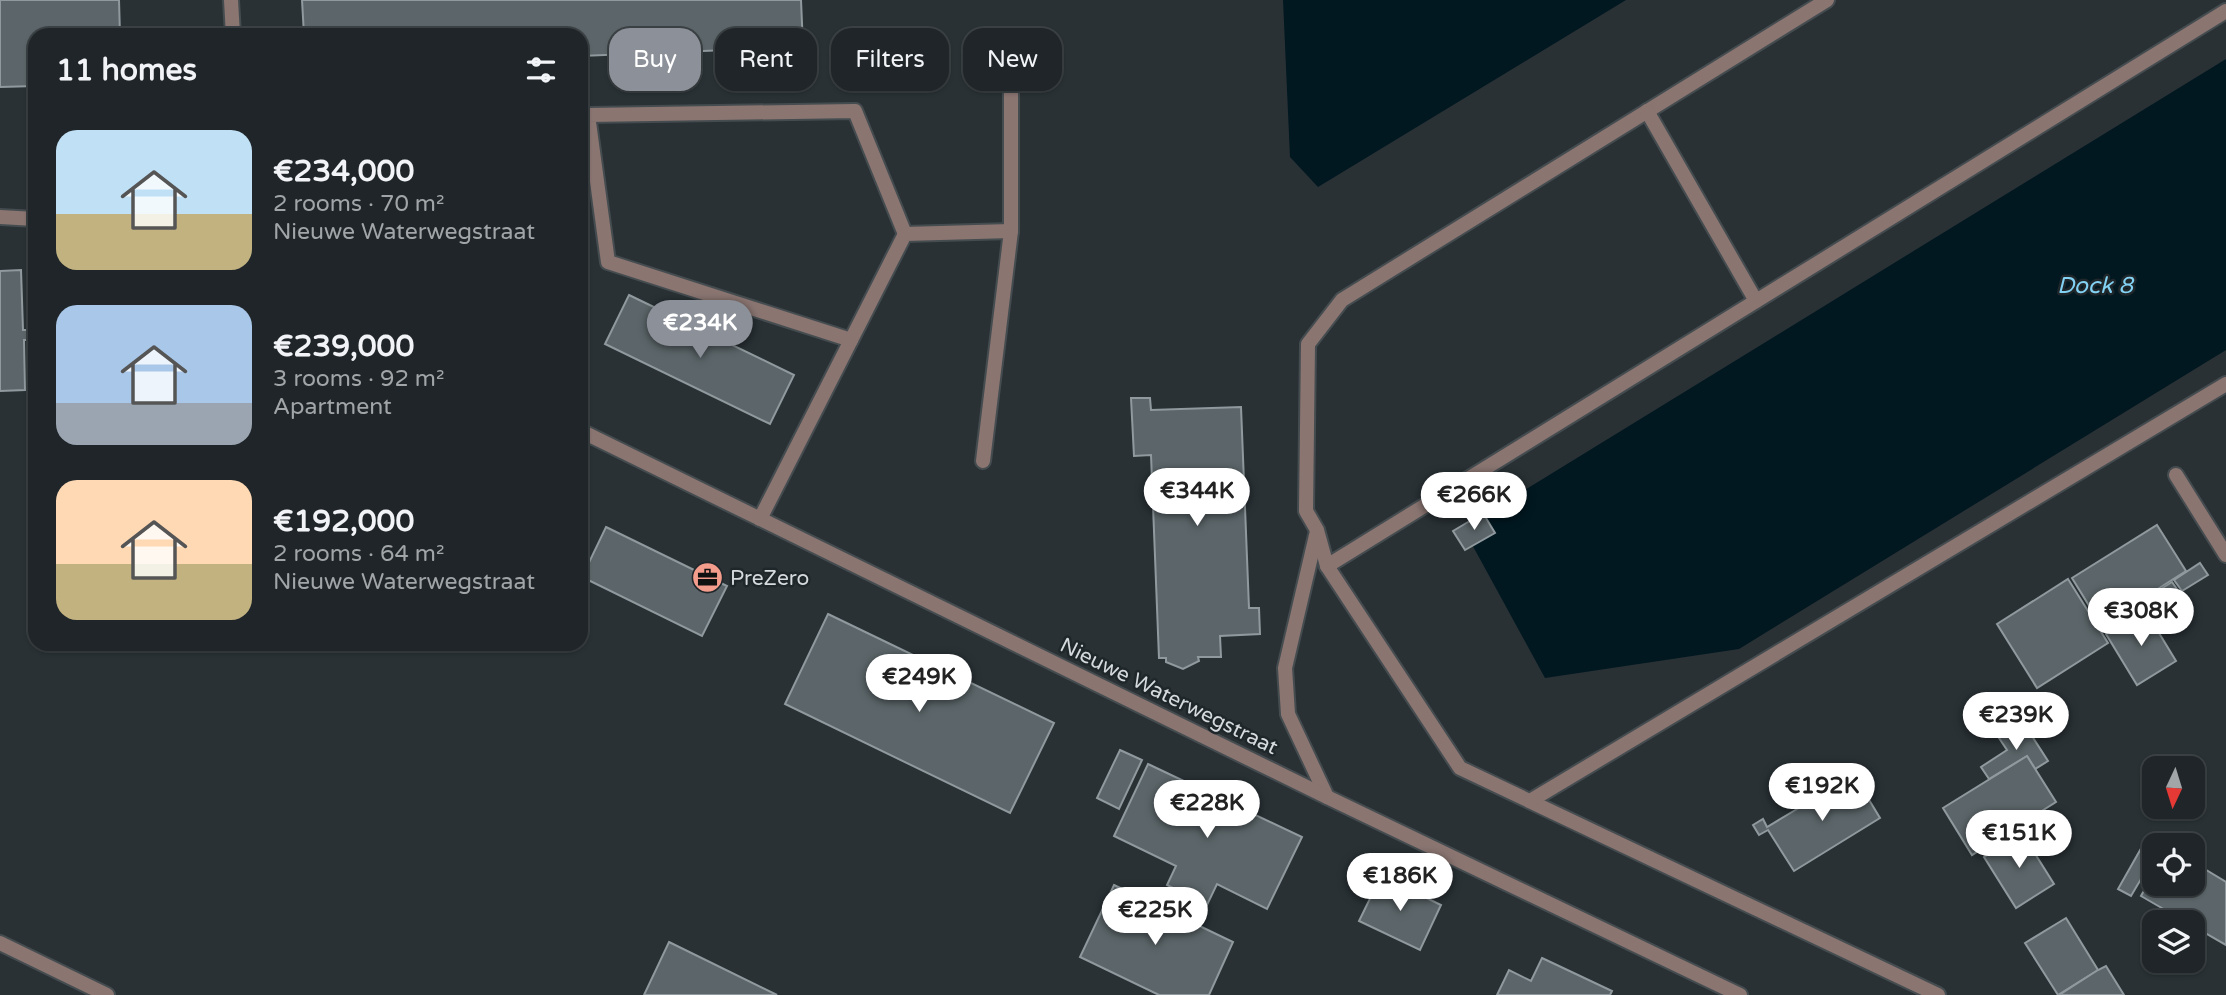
<!DOCTYPE html>
<html lang="en">
<head>
<meta charset="utf-8">
<style>
  body { margin:0; font-family:"Varela Round",sans-serif; background:#2c3134; color:#f1f3f6; height:100vh; display:flex; flex-direction:column; font-size:26px; white-space:nowrap }
  * { box-sizing:border-box; margin:0 }
  p { font-size:23px; color:#a1a5a8 }
  .icon { flex:none; width:38px; height:38px; fill:none; stroke:currentColor; stroke-width:2; stroke-linecap:round; stroke-linejoin:round }
  .map { position:relative; flex:1; overflow:hidden }
  .sheet { position:absolute; left:28px; top:28px; width:560px; height:623px; display:flex; flex-direction:column; background:#1f2528; border-radius:21px; box-shadow:0 2px 5px #0004,0 0 0 2px #3c4245 }
  .sheet>* { flex:none }
  .guide { position:absolute; left:609px; top:28px; width:665px; height:63px; display:flex; gap:14px }
  .needle { width:46px; rotate:184deg }
  .buttons { position:absolute; left:2142px; top:756px; display:grid; gap:14px }
  .buttons a { display:grid; place-items:center; width:63px; height:63px; border-radius:14px; background:#1f2528; box-shadow:0 2px 5px #0004,0 0 0 2px #3c4245; font-size:35px }
  .price { position:absolute; translate:-50% -60px; padding:0 16px; border-radius:24px; background:#fff; color:#222; font-size:23px; line-height:46px; filter:drop-shadow(0 2px 4px #0008) }
  .price::after { content:''; position:absolute; left:50%; top:42px; width:21px; height:16px; margin-left:-10px; background:inherit; clip-path:polygon(0 0,100% 0,50% 100%) }
  .price.current { background:#8c9099; color:#fff }
  ul { padding:0; list-style:none }
  li { display:flex; align-items:center; gap:21px; height:175px; padding:0 28px }
  li span { display:grid; place-items:center; flex:none; width:196px; height:140px; border-radius:21px; color:#555 }
  li>.icon { margin-inline-start:auto }
  span .icon { width:84px; height:84px; fill:#fffc; stroke-width:1 }
  li b { font-size:30px }
  h2 { display:flex; justify-content:space-between; align-items:center; height:84px; padding:0 28px; font-size:30px }
  .pill { padding:0 24px; border-radius:21px; background:#1f2528; box-shadow:0 2px 5px #0004,0 0 0 2px #3c4245; font-size:24px; line-height:63px }
  .pill.current { background:#8c9099; color:#fff }
  .map>svg:first-child { display:block }
</style>
</head>
<body>
<div class="map">
<svg width="2226" height="995" viewBox="0 0 2226 995">
  <rect width="100%" height="100%" fill="#293135"/>
  <g fill="#011821">
    <polygon points="1283,0 1626,0 1318,187 1290,157"/>
    <polygon points="2226,59 2226,350 1739,649 1545,678 1463,528"/>
  </g>
  <g fill="#5c666a" stroke="#909a9e" stroke-width="2">
    <polygon points="0,0 119,0 120,35 35,35 35,86 0,87"/>
    <polygon points="302,0 801,0 803,47 581,56 581,35 304,35"/>
    <polygon points="21,270 23,330 35,330 35,340 24,340 25,390 0,391 0,271"/>
    <polygon points="629,295 794,375 770,424 605,344"/>
    <polygon points="1131,398 1150,398 1151,410 1241,407 1249,608 1259,608 1260,634 1220,636 1221,657 1198,657 1199,661 1183,669 1166,662 1166,658 1159,658 1151,455 1134,456"/>
    <polygon points="1483,513 1495,533 1465,550 1453,531"/>
    <polygon points="2157,525 2186,571 2101,625 2072,578"/>
    <polygon points="606,527 727,586 702,636 582,577"/>
    <polygon points="2200,563 2208,575 2182,591 2174,580"/>
    <polygon points="2068,579 2108,643 2037,688 1997,624"/>
    <polygon points="2172,582 2179,592 2153,609 2147,598"/>
    <polygon points="2145,610 2176,661 2137,685 2106,634"/>
    <polygon points="828,614 1054,723 1010,813 785,704"/>
    <polygon points="2023,722 2048,761 2035,769 2027,756 1989,779 1981,767 2007,750 1999,738"/>
    <polygon points="1120,750 1142,760 1119,809 1097,798"/>
    <polygon points="2027,756 2056,802 1972,855 1943,808"/>
    <polygon points="1148,764 1302,837 1267,909 1217,884 1207,905 1167,885 1176,866 1114,836"/>
    <polygon points="1854,775 1880,818 1794,871 1768,830 1759,835 1753,825 1763,819 1767,827"/>
    <polygon points="2022,833 2054,884 2016,908 1984,857"/>
    <polygon points="2143,845 2154,852 2154,857 2131,896 2118,889"/>
    <polygon points="2193,862 2226,882 2226,945 2193,926 2193,922 2186,922 2141,896 2154,873 2154,884 2193,884"/>
    <polygon points="1381,876 1441,905 1420,950 1359,921"/>
    <polygon points="1114,885 1233,942 1209,995 1159,995 1080,957"/>
    <polygon points="2066,918 2098,970 2058,995 2025,943"/>
    <polygon points="669,942 777,995 644,995"/>
    <polygon points="1542,958 1612,991 1610,995 1497,995 1509,970 1531,981"/>
    <polygon points="2106,966 2124,995 2059,995 2098,970"/>
  </g>
  <g fill="none" stroke-linecap="round" stroke-linejoin="round">
    <defs>
      <g id="service">
        <polyline points="1827,0 1342,300 1308,344 1306,511 1317,530 1327,566 1460,768 1938,995"/>
        <polyline points="1647,111 1756,301"/>
        <polyline points="0,217 35,219"/>
        <polyline points="851,340 608,262 588,115 855,111 905,234"/>
        <polyline points="983,461 1011,231 1011,73"/>
        <polyline points="2176,475 2226,555"/>
        <polyline points="760,519 905,234 1011,231"/>
        <polyline points="1317,531 1285,668 1288,714 1327,797"/>
        <polyline points="1327,566 2226,11"/>
        <polyline points="1530,801 2226,384"/>
        <polyline points="0,943 107,995"/>
      </g>
      <g id="minor">
        <polyline points="231,0 233,35"/>
        <polyline points="581,431 1327,797 1740,995"/>
      </g>
    </defs>
    <use href="#service" stroke="#454c50" stroke-width="18"/>
    <use href="#minor" stroke="#454c50" stroke-width="18"/>
    <use href="#service" stroke="#8a7571" stroke-width="14"/>
    <use href="#minor" stroke="#8a7571" stroke-width="14"/>
  </g>
  <defs>
    <symbol id="office-disc" viewBox="-11 -11 22 22"><circle r="9.5" fill="#f59d8d" stroke="#1f272b"/><path d="M-6-3h4V-5.5h4V-3h4V5H-6ZM-1-4.5V-3h2v-1.5ZM-6 0V1H6V0Z" fill="#111"/></symbol>
  </defs>
  <g fill-rule="evenodd">
    <use href="#office-disc" x="690" y="560" width="35" height="35"/>
  </g>
  <g text-anchor="middle" stroke-width="5" stroke-linejoin="round" paint-order="stroke">
    <g font-size="21" fill="#d5dadd" stroke="#1f272b" text-anchor="start">
      <text x="730" y="585">PreZero</text>
    </g>
    <g font-size="21" fill="#d5dadd" stroke="#1f272b">
      <text transform="translate(1169 696) rotate(26)" y="7">Nieuwe Waterwegstraat</text>
    </g>
    <g font-size="23" font-style="italic" fill="#83d2f3" stroke="#1f272b">
      <text x="2095" y="293">Dock 8</text>
    </g>
  </g>
</svg>
<div class="buttons">
<a><svg class="needle" viewBox="-14 -14 28 28"><path d="M0-13l5 13h-10z" fill="#e53935"/><path d="M0 13l5-13h-10z" fill="#a1a5a8"/></svg></a>
<a><svg class="icon" aria-label="locate" viewBox="0 0 24 24"><circle cx="12" cy="12" r="6"/><path d="M12 2v4M12 18v4M2 12h4M18 12h4"/></svg></a>
<a><svg class="icon" aria-label="layers" viewBox="0 0 24 24"><path d="M12 4l9 5-9 5-9-5zM3 14l9 5 9-5"/></svg></a>
</div>
<b class="price current" style="left:700px;top:360px">€234K</b>
<b class="price" style="left:1197px;top:528px">€344K</b>
<b class="price" style="left:1474px;top:532px">€266K</b>
<b class="price" style="left:2141px;top:648px">€308K</b>
<b class="price" style="left:919px;top:714px">€249K</b>
<b class="price" style="left:2016px;top:752px">€239K</b>
<b class="price" style="left:1822px;top:823px">€192K</b>
<b class="price" style="left:1207px;top:840px">€228K</b>
<b class="price" style="left:2019px;top:870px">€151K</b>
<b class="price" style="left:1400px;top:913px">€186K</b>
<b class="price" style="left:1155px;top:947px">€225K</b>
<div class="guide">
<a class="pill current">Buy</a>
<a class="pill">Rent</a>
<a class="pill">Filters</a>
<a class="pill">New</a>
</div>
<section class="sheet">
<h2>11 homes<svg class="icon" aria-label="filters" viewBox="0 0 24 24"><path d="M4 7h16M4 17h16"/><circle cx="9" cy="7" r="2"/><circle cx="15" cy="17" r="2"/></svg></h2>
<ul>
<li><span style="background:linear-gradient(#bfe0f5 60%,#c2b280 0)"><svg class="icon" aria-label="home" viewBox="0 0 24 24"><path d="M3 11l9-7 9 7M6 9v11h12V9"/></svg></span><div><b>€234,000</b><p>2 rooms · 70 m²</p><p>Nieuwe Waterwegstraat</p></div></li>
<li><span style="background:linear-gradient(#a9c7e8 70%,#9aa5b1 0)"><svg class="icon" aria-label="home" viewBox="0 0 24 24"><path d="M3 11l9-7 9 7M6 9v11h12V9"/></svg></span><div><b>€239,000</b><p>3 rooms · 92 m²</p><p>Apartment</p></div></li>
<li><span style="background:linear-gradient(#ffd9b3 60%,#c2b280 0)"><svg class="icon" aria-label="home" viewBox="0 0 24 24"><path d="M3 11l9-7 9 7M6 9v11h12V9"/></svg></span><div><b>€192,000</b><p>2 rooms · 64 m²</p><p>Nieuwe Waterwegstraat</p></div></li>
</ul>
</section>
</div>
</body>
</html>
